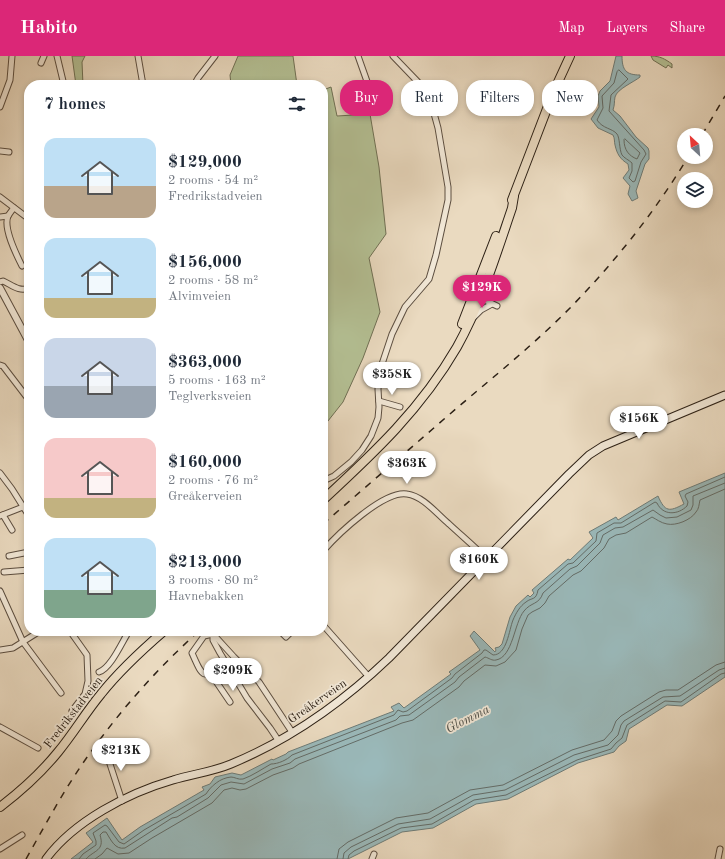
<!DOCTYPE html>
<html lang="en">
<head>
<meta charset="utf-8">
<style>
  body { margin:0; font-family:"Old Standard TT",serif; background:#f6f6f7; color:#1f2937; height:100vh; display:flex; flex-direction:column; font-size:15px; white-space:nowrap }
  * { box-sizing:border-box; margin:0 }
  p { font-size:13px; color:#747a83 }
  .icon { flex:none; width:22px; height:22px; fill:none; stroke:currentColor; stroke-width:2; stroke-linecap:round; stroke-linejoin:round }
  .map { position:relative; flex:1; overflow:hidden }
  .side { position:absolute; left:24px; top:24px; width:304px; height:556px; display:flex; flex-direction:column; background:#fff; border-radius:16px; box-shadow:0 2px 6px #0003 }
  .side>* { flex:none }
  .banner { position:absolute; left:340px; top:24px; width:325px; height:36px; display:flex; gap:8px }
  .needle { width:26px; rotate:334deg }
  .controls { position:absolute; left:677px; top:72px; display:grid; gap:8px }
  .controls a { display:grid; place-items:center; width:36px; height:36px; border-radius:50%; background:#fff; box-shadow:0 2px 6px #0003; font-size:20px }
  .price { position:absolute; translate:-50% -34px; padding:0 9px; border-radius:14px; background:#fff; color:#222; font-size:13px; line-height:26px; filter:drop-shadow(0 1px 2px #0008) }
  .price::after { content:''; position:absolute; left:50%; top:24px; width:12px; height:9px; margin-left:-6px; background:inherit; clip-path:polygon(0 0,100% 0,50% 100%) }
  .price.active { background:#db2777; color:#fff }
  ul { padding:0; list-style:none }
  li { display:flex; align-items:center; gap:12px; height:100px; padding:0 20px }
  li span { display:grid; place-items:center; flex:none; width:112px; height:80px; border-radius:12px; color:#555 }
  li>.icon { margin-inline-start:auto }
  span .icon { width:48px; height:48px; fill:#fffc; stroke-width:1 }
  li b { font-size:17px }
  h2 { display:flex; justify-content:space-between; align-items:center; height:48px; padding:0 20px; font-size:17px }
  .chip { padding:0 14px; border-radius:16px; background:#fff; box-shadow:0 2px 6px #0003; font-size:14px; line-height:36px }
  .chip.active { background:#db2777; color:#fff }
  header { display:flex; align-items:center; gap:24px; box-sizing:border-box; height:56px; padding:0 20px; background:#db2777; color:#fff }
  header strong { font-size:19px }
  nav { display:flex; gap:22px; margin-inline-start:auto; font-size:14px }
  .map>svg:first-child { display:block }
</style>
</head>
<body>
<header>
<strong>Habito</strong>
<nav><a>Map</a><a>Layers</a><a>Share</a></nav>
</header>
<div class="map">
<svg width="725" height="803" viewBox="0 0 725 803">
  <rect width="100%" height="100%" fill="#eadac0"/>
  <filter id="stains"><feTurbulence type="fractalNoise" baseFrequency=".005" numOctaves="4"/><feColorMatrix values="0 0 0 0 .2 0 0 0 0 .09 0 0 0 0 .02 0 0 0 .5 -.17"/></filter>
  <radialGradient id="worn" r=".72"><stop offset=".6" stop-color="#630" stop-opacity="0"/><stop offset="1" stop-color="#630" stop-opacity=".3"/></radialGradient>
  <g fill="#b4c094" stroke="#707054">
    <polygon points="72,0 85,0 82,6 83,29 76,29"/>
    <polygon points="238,0 293,0 297,29 231,29 230,19"/>
    <path d="M651 0C660 0 665 3 672 8V12L668 9 666 12 653 4Z"/>
    <polygon points="331,31 337,60 370,58 379,111 386,178 369,202 380,256 363,302 343,346 324,370 323,34"/>
  </g>
  <g fill="#9ab9ba" stroke="#6e7c78">
    <path d="M616 0H622C622 14 626 19 640 19V21C634 26 617 33 615 41 614 46 615 48 613 54L620 60 636 81 648 92 649 95V103L645 108 636 135 638 142 632 145 628 138 630 130 623 122 629 114 628 108C620 103 617 98 615 89 614 85 615 83 613 79L598 72 591 63 599 51 598 40 600 35 610 25Z"/>
    <path d="M725 417V621L682 650 667 649 629 673 626 685 619 690 614 696 578 707 508 743 476 748 433 772 402 776 348 803H71L93 786 86 777 107 762 122 784 140 771 204 734 202 731 210 728 215 721 232 717 241 719 272 703 273 704 286 698 288 696 394 655 391 651 399 647 404 652 451 618 449 616 480 594 470 580 474 575 495 596 496 594 495 592 499 591 502 588 510 561 516 550 528 539 530 541 534 537 532 534 568 503 570 504 593 482 589 476 616 461 618 464 658 440C665 456 669 456 684 448L679 436Z"/>
  </g>
  <g fill="none" stroke-linecap="round" stroke-linejoin="round">
    <g stroke="#636c68" stroke-width="1">
      <path d="M619 14 628 23 611 39 609 55 644 94 646 98 641 106 635 125 633 126 629 122 632 115V107C629 104 624 102 622 99 619 93 620 82 617 78 612 72 603 73 597 64L603 52 602 40 614 27 617 16Z"/>
      <path d="M625 83 640 97 637 103C629 100 624 94 624 84Z"/>
      <path d="M79 803 83 798 96 789V785L93 777 105 769 107 770 119 786 124 788 144 774 206 738C211 730 220 722 231 721 235 721 238 724 243 723 252 720 262 713 271 708 278 708 287 704 292 699L394 659 398 654 403 656 407 655 452 622 455 618 482 597 484 594H486L493 599C507 599 509 574 513 564 516 557 520 550 526 546 532 541 536 545 538 534L568 508 573 507 596 485 597 477 614 467H621L655 446 657 447C663 460 678 459 687 450L688 446 685 440 686 438 725 421"/>
      <path d="M86 803C94 794 105 795 100 779L103 776H106C111 784 115 794 125 792L172 762 177 761 208 742 221 729 231 726 244 728 272 713 290 707 295 703 396 664 400 660 409 659 455 626 459 621 485 601C489 602 492 605 496 604 513 601 514 567 524 555 531 546 539 549 543 537L570 513 577 510 600 487 603 479 615 472 623 471 653 454 660 459 666 462 677 461 691 454 693 449V440L725 427"/>
      <path d="M95 803 102 798 107 792 118 798 129 797 152 782 212 747 224 734 232 732 240 734 246 733 273 719 293 712 299 708 402 667 413 664 459 631 464 625 485 609 496 610 505 606 516 594 522 573 528 559 532 556 540 552 545 547 549 540 573 519 581 515 604 492 609 483 616 479 626 477 652 461C656 463 661 467 667 468 676 470 691 464 696 456 699 453 699 448 700 444L725 433"/>
      <polyline points="337,803 339,793 348,786 396,762 428,757 470,734 503,729 572,694 604,684 612,675 616,665 621,660 659,636 666,634 678,634 716,609 725,606"/>
      <polyline points="343,803 344,797 351,791 398,768 430,763 473,739 505,734 574,699 608,689 618,679 621,669 624,665 663,641 680,640 719,614 725,612"/>
      <polyline points="348,803 349,799 354,795 401,772 432,768 474,744 506,739 577,704 611,693 616,687 622,682 627,669 665,645 681,646 721,618 725,617"/>
    </g>
    <defs>
      <g id="minor">
        <polyline points="57,0 64,29"/>
        <polyline points="138,0 143,29"/>
        <polyline points="358,0 369,31"/>
        <polyline points="41,7 44,0"/>
        <polyline points="194,29 198,22 215,0"/>
        <polyline points="0,51 10,24 12,0"/>
        <polyline points="0,95 9,96"/>
        <polyline points="0,141 29,163"/>
        <path d="M14 152C12 154 10 157 8 160 3 172 16 198 22 210"/>
        <polyline points="0,161 8,160"/>
        <polyline points="29,165 29,170"/>
        <path d="M0 226 3 225C12 229 19 236 29 232"/>
        <polyline points="478,241 497,250"/>
        <polyline points="474,261 481,254 492,248"/>
        <polyline points="0,309 3,310 29,344"/>
        <polyline points="379,345 400,351"/>
        <polyline points="0,417 12,433 29,460"/>
        <polyline points="323,425 334,420 351,406 362,394 371,380 378,362 379,351 378,333 380,314 392,278 405,251 429,223 436,199 448,144 448,131 438,72 432,50 425,35 418,26 393,0"/>
        <polyline points="3,459 12,474"/>
        <polyline points="0,460 23,451"/>
        <path d="M323 495C338 478 384 434 407 438 423 440 437 458 449 468 462 480 475 491 487 503"/>
        <polyline points="9,500 29,496"/>
        <polyline points="4,516 29,514"/>
        <polyline points="0,535 23,586 61,637"/>
        <polyline points="323,569 369,621"/>
        <polyline points="70,575 87,599 88,625 85,638 72,655"/>
        <polyline points="280,575 286,581 292,575"/>
        <polyline points="213,578 213,584 220,597 247,642 270,672 278,684"/>
        <polyline points="0,594 13,592 40,575"/>
        <path d="M226 608C203 624 203 622 192 597L204 580 213 578 234 601 259 626 292 676"/>
        <path d="M99 616C111 612 122 586 129 575"/>
        <polyline points="211,618 230,646"/>
        <polyline points="0,671 38,692"/>
        <polyline points="108,690 109,705 122,745"/>
        <polyline points="0,793 22,779"/>
        <polyline points="372,803 374,798"/>
        <polyline points="718,803 720,793"/>
      </g>
      <polyline id="tertiary" points="0,232 29,286"/>
      <path id="secondary" d="M46 803C74 765 128 737 173 724 192 718 212 716 231 708 289 684 344 645 389 602L569 418 589 399 603 390 725 339"/>
      <g id="primary">
        <polyline points="512,144 553,37 570,0"/>
        <polyline points="462,268 496,180"/>
        <path d="M323 444C375 396 421 353 457 291 481 248 496 199 512 152L514 140"/>
        <path d="M0 751C21 735 41 717 58 696 73 678 86 656 101 638 120 614 142 594 164 575"/>
      </g>
    </defs>
    <use href="#minor" stroke="#5c4e40" stroke-width="7"/>
    <use href="#tertiary" stroke="#5c4e40" stroke-width="8"/>
    <use href="#secondary" stroke="#2c2015" stroke-width="9"/>
    <use href="#primary" stroke="#2c2015" stroke-width="10"/>
    <use href="#minor" stroke="#f1e7d6" stroke-width="5"/>
    <use href="#tertiary" stroke="#f1e7d6" stroke-width="6"/>
    <use href="#secondary" stroke="#f1e7d6" stroke-width="7"/>
    <use href="#primary" stroke="#eadac0" stroke-width="8"/>
    <g stroke="#2c2015" stroke-width="1.5" stroke-dasharray="7 7" stroke-linecap="butt">
      <polyline points="702,79 725,40"/>
      <path d="M323 468C368 429 413 390 458 351 496 319 534 288 569 253 614 207 655 156 688 101"/>
      <path d="M26 803C47 766 67 728 93 693 124 650 159 611 199 575"/>
    </g>
  </g>
  <g text-anchor="middle" stroke-width="3.5" stroke-linejoin="round" paint-order="stroke">
    <g font-size="12" fill="#2c2015" stroke="#f1e7d6">
      <text transform="translate(317 645) rotate(-35)" y="4">Greåkerveien</text>
      <text transform="translate(73 656) rotate(-52)" y="4">Fredrikstadveien</text>
    </g>
    <g font-size="13" font-style="italic" fill="#4d4e47" stroke="#f1e7d6">
      <text transform="translate(467 662) rotate(-27)" y="5">Glomma</text>
    </g>
  </g>
  <rect width="100%" height="100%" filter="url(#stains)"/>
  <rect width="100%" height="100%" fill="url(#worn)"/>
</svg>
<div class="controls">
<a><svg class="needle" viewBox="-14 -14 28 28"><path d="M0-13l5 13h-10z" fill="#e53935"/><path d="M0 13l5-13h-10z" fill="#747a83"/></svg></a>
<a><svg class="icon" aria-label="layers" viewBox="0 0 24 24"><path d="M12 4l9 5-9 5-9-5zM3 14l9 5 9-5"/></svg></a>
</div>
<b class="price active" style="left:482px;top:253px">$129K</b>
<b class="price" style="left:392px;top:340px">$358K</b>
<b class="price" style="left:639px;top:384px">$156K</b>
<b class="price" style="left:407px;top:429px">$363K</b>
<b class="price" style="left:479px;top:525px">$160K</b>
<b class="price" style="left:233px;top:636px">$209K</b>
<b class="price" style="left:121px;top:716px">$213K</b>
<div class="banner">
<a class="chip active">Buy</a>
<a class="chip">Rent</a>
<a class="chip">Filters</a>
<a class="chip">New</a>
</div>
<section class="side">
<h2>7 homes<svg class="icon" aria-label="filters" viewBox="0 0 24 24"><path d="M4 7h16M4 17h16"/><circle cx="9" cy="7" r="2"/><circle cx="15" cy="17" r="2"/></svg></h2>
<ul>
<li><span style="background:linear-gradient(#bfe0f5 60%,#b9a48a 0)"><svg class="icon" aria-label="home" viewBox="0 0 24 24"><path d="M3 11l9-7 9 7M6 9v11h12V9"/></svg></span><div><b>$129,000</b><p>2 rooms · 54 m²</p><p>Fredrikstadveien</p></div></li>
<li><span style="background:linear-gradient(#bfe0f5 75%,#c2b280 0)"><svg class="icon" aria-label="home" viewBox="0 0 24 24"><path d="M3 11l9-7 9 7M6 9v11h12V9"/></svg></span><div><b>$156,000</b><p>2 rooms · 58 m²</p><p>Alvimveien</p></div></li>
<li><span style="background:linear-gradient(#c9d6e8 60%,#9aa5b1 0)"><svg class="icon" aria-label="home" viewBox="0 0 24 24"><path d="M3 11l9-7 9 7M6 9v11h12V9"/></svg></span><div><b>$363,000</b><p>5 rooms · 163 m²</p><p>Teglverksveien</p></div></li>
<li><span style="background:linear-gradient(#f6c9c9 75%,#c2b280 0)"><svg class="icon" aria-label="home" viewBox="0 0 24 24"><path d="M3 11l9-7 9 7M6 9v11h12V9"/></svg></span><div><b>$160,000</b><p>2 rooms · 76 m²</p><p>Greåkerveien</p></div></li>
<li><span style="background:linear-gradient(#bfe0f5 65%,#7fa58c 0)"><svg class="icon" aria-label="home" viewBox="0 0 24 24"><path d="M3 11l9-7 9 7M6 9v11h12V9"/></svg></span><div><b>$213,000</b><p>3 rooms · 80 m²</p><p>Havnebakken</p></div></li>
</ul>
</section>
</div>
</body>
</html>
